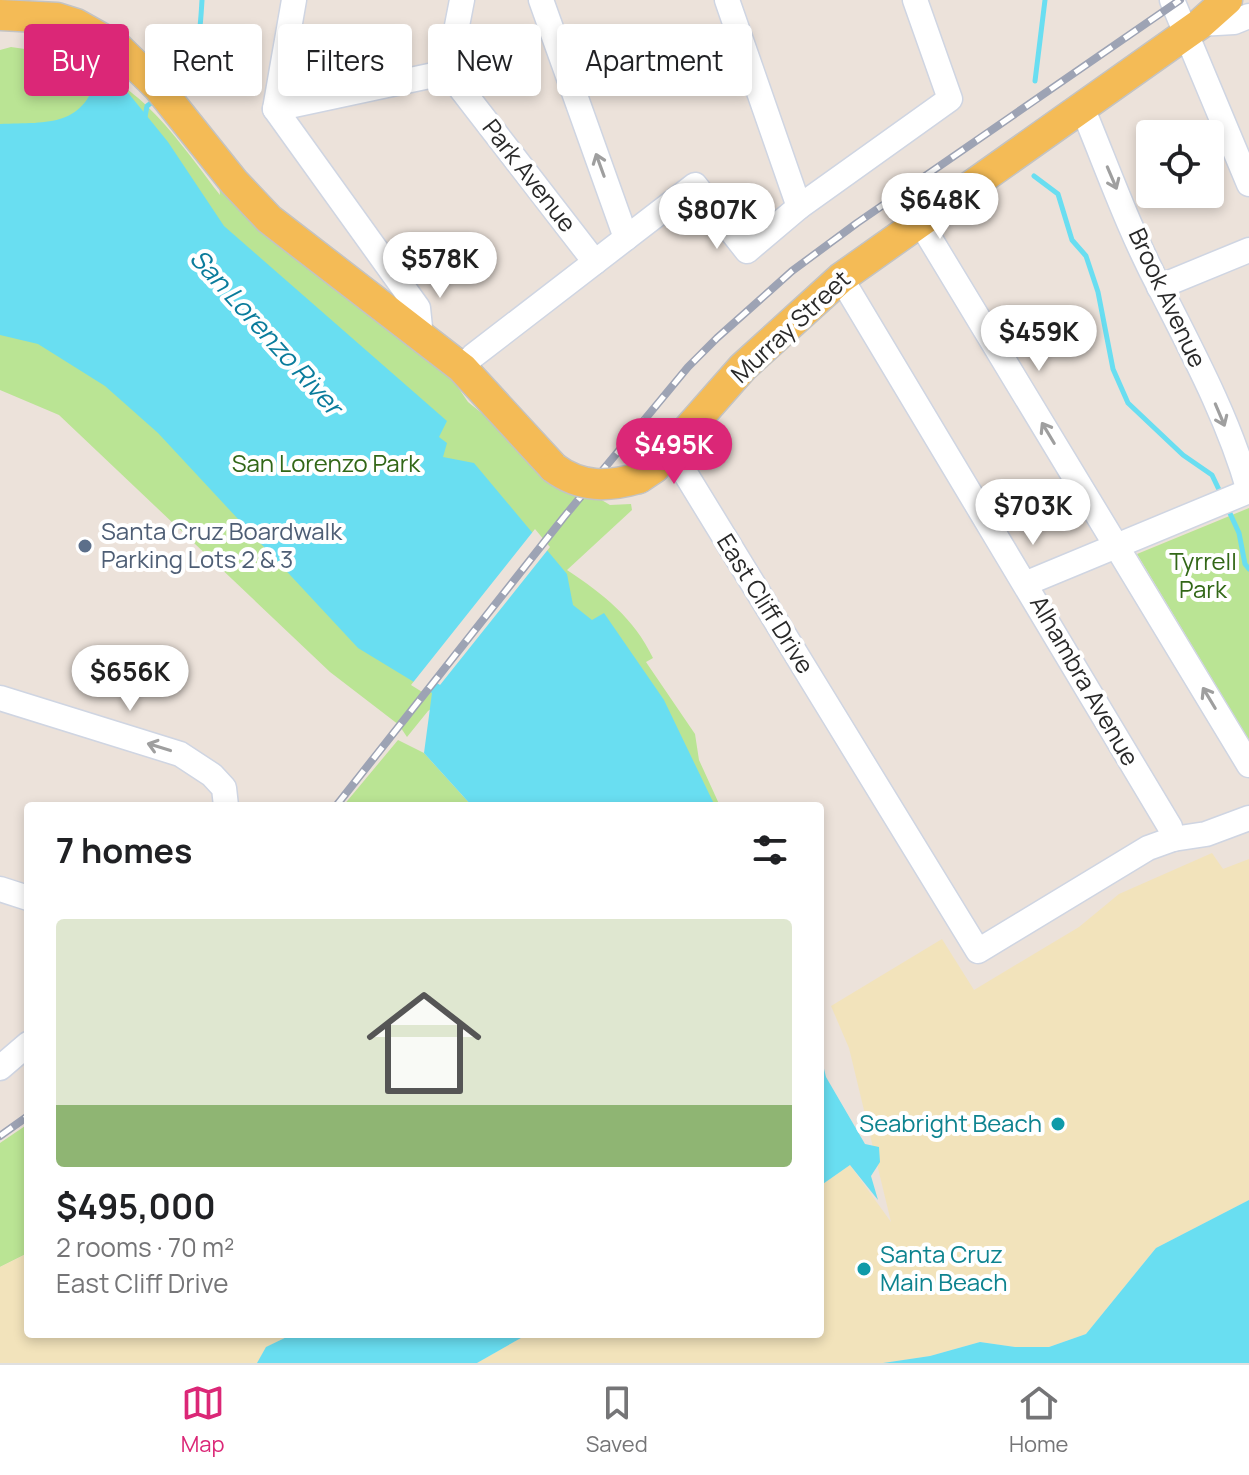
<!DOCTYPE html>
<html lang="en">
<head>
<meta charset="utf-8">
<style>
  body { margin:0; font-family:Manrope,sans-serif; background:#f2f2f2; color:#202124; height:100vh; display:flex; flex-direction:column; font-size:30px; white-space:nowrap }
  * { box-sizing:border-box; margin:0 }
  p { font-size:26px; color:#757577 }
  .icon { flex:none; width:44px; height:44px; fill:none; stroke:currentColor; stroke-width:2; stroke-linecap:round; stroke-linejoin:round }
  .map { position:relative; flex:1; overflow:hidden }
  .side { position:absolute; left:24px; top:802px; width:800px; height:536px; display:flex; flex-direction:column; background:#fff; border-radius:8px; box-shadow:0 4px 12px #0003 }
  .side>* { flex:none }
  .top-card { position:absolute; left:24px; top:24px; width:800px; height:72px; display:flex; gap:16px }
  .controls { position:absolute; left:1136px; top:120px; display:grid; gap:16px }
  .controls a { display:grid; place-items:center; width:88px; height:88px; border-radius:8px; background:#fff; box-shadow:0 4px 12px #0003; font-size:40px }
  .price { position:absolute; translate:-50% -68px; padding:0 18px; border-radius:28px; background:#fff; color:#222; font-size:26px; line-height:52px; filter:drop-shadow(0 2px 4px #0008) }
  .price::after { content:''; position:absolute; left:50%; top:48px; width:24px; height:18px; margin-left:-12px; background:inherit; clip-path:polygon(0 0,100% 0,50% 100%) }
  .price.selected { background:#db2777; color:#fff }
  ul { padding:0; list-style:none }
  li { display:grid; align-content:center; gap:16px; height:424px; padding:0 32px }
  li+li { border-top:2px solid #e0e0e0 }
  li span { display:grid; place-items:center; height:248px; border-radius:8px; color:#555 }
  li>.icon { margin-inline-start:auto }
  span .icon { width:144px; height:144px; fill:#fffc; stroke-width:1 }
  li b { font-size:34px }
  h2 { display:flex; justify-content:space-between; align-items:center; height:96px; padding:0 32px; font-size:34px }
  .pill { padding:0 28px; border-radius:8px; background:#fff; box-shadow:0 4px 12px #0003; font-size:28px; line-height:72px }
  .pill.selected { background:#db2777; color:#fff }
  .dock { display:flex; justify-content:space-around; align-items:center; height:112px; border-top:2px solid #e0e0e0; background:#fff; font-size:22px; color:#757577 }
  .dock a { display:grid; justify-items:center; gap:4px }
  .dock .selected { color:#db2777 }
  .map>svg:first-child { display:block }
</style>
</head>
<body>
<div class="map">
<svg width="1249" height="1363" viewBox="0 0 1249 1363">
  <rect width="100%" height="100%" fill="#ece2da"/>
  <g fill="#bae494">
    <path d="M11 47C124 61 156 110 220 195L219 182 444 367 468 402 550 469 610 505 631 504 632 510 567 570C603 594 634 618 653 658L646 662 695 734 699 760 720 806H626L505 658 428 711 407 737 399 725 330 672 59 415 0 390V50Z"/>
    <polygon points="1249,508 1249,740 1137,554"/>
    <polygon points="398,740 424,753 472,806 343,806"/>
    <polygon points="28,1124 28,1253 0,1267 0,1143"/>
  </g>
  <g fill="#f2e3bb">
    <polygon points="1212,853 1223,869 1249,859 1249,1200 1156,1248 1086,1334 1049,1347 1015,1347 980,1342 930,1356 883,1363 477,1363 528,1334 820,1334 820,1186 850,1165 891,1222 849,1048 831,1006 942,939 974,990 1079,927 1119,894"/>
    <polygon points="28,1253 28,1334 293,1334 267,1347 257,1363 0,1363 0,1267"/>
  </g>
  <g fill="#69def1">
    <path d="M99 70 125 89 168 142 224 226 447 421 439 437 447 443 443 457 474 463 567 574 573 605 592 620 604 613 664 700 715 806H472L424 753 432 693 358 648 158 433 105 386 38 344 0 335V124C50 122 85 128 99 70Z"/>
    <polygon points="820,1052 826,1077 865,1144 879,1147 880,1162 871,1176 878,1200 850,1165 820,1186"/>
    <polygon points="1249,1200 1249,1363 883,1363 930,1356 980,1342 1015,1347 1049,1347 1086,1334 1156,1248"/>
    <polygon points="293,1334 528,1334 477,1363 257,1363 266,1347"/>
  </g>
  <polygon fill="#ece2da" points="535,529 550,547 440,685 437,683 427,695 411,685"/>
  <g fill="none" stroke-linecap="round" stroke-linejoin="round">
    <g stroke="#69def1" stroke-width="5">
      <polyline points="1035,81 1045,0"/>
      <path d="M173 86C200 66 200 31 202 0"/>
      <polyline points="145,117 147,106 155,100"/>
      <polyline points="1034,176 1058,194 1072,240 1086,256 1098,292 1113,369 1128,403 1183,455 1212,475 1222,496"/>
      <polyline points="1228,509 1239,533 1245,564 1249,569"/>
    </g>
    <defs>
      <g id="minor">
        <polyline points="294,0 275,109 418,308 421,337"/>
        <polyline points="462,0 448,72 595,262"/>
        <polyline points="541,0 626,238"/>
        <polyline points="727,0 799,207"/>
        <polyline points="1172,0 1249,184"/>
        <polyline points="1200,24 1234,22 1249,16"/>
        <polyline points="275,109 448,72"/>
        <polyline points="920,222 1249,765"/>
        <polyline points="841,278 1170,827 1173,839"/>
        <polyline points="1159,287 1249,250"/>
        <polyline points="462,368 473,356 695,185 747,251 799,207 950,99 915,0"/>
        <polyline points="671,450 978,951 1148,848 1173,839 1206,834 1249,818"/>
        <path d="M1027 583 1249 491C1229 420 1193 353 1160 288 1129 230 1107 167 1082 107"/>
        <polyline points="0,698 180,754 212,775 224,788 226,806"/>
        <polyline points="0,889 28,898"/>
        <polyline points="0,1068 28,1044"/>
      </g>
      <g id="major">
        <polyline points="0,15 57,18 76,24 117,47 158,87 234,182 269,219 462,368 554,468"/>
        <polyline points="639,478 654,468 743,367 841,278 1200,24 1227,0"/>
      </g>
    </defs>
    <use href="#minor" stroke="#cfd5e2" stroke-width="27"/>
    <use href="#major" stroke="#c3c3c3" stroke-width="33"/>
    <use href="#minor" stroke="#fff" stroke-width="24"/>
    <use href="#major" stroke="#f4bb56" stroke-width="30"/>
    <defs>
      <g id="rail">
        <polyline points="336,806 564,517 688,367 717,338 792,271 857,223 1180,0"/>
        <polyline points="0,1136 28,1116"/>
      </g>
    </defs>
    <use href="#rail" stroke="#9da3b4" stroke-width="8"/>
    <use href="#rail" stroke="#fff" stroke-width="5" stroke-dasharray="15" stroke-linecap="butt"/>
    <defs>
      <path id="major-bridge" d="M554 468C581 488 608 487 639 478"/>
    </defs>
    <use href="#major-bridge" stroke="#c3c3c3" stroke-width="33" stroke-linecap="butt"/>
    <use href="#major-bridge" stroke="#f4bb56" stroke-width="30"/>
  </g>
  <defs><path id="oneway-shaft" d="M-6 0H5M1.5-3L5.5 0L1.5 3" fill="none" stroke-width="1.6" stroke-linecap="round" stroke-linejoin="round" transform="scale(2)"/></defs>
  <g stroke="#9f9f9f">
    <use href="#oneway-shaft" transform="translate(600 165) rotate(-110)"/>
    <use href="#oneway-shaft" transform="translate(1112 178) rotate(67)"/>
    <use href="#oneway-shaft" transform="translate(1220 415) rotate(67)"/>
    <use href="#oneway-shaft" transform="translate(1048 433) rotate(-121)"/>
    <use href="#oneway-shaft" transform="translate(1209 698) rotate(-121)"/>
    <use href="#oneway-shaft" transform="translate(159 747) rotate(-163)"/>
  </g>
  <circle fill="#5c6f8a" stroke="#fff" stroke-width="3" cx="85" cy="546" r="8"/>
  <g fill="#0f9aa8" stroke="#fff" stroke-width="3">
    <circle cx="1058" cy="1124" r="8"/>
    <circle cx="864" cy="1269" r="8"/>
  </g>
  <g text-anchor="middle" stroke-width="8" stroke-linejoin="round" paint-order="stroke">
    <g font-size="24" fill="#292929" stroke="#fff">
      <text transform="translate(529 176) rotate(52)" y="8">Park Avenue</text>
      <text transform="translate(1167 298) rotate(65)" y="8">Brook Avenue</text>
      <text transform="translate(791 327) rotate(-43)" y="8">Murray Street</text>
      <text transform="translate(765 604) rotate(58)" y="8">East Cliff Drive</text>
      <text transform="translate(1084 681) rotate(60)" y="8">Alhambra Avenue</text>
    </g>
    <g font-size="24" fill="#326717" stroke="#fff">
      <text x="326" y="472">San Lorenzo Park</text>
      <text x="1203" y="570">Tyrrell<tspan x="1203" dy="28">Park</tspan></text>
    </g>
    <g font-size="24" fill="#4e5e75" stroke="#fff" text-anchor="start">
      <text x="101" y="540">Santa Cruz Boardwalk<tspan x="101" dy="28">Parking Lots 2 &amp; 3</tspan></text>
    </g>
    <g font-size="24" fill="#0d838f" stroke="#fff" text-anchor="end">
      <text x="1042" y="1132">Seabright Beach</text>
      <text x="880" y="1263" text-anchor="start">Santa Cruz<tspan x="880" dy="28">Main Beach</tspan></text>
    </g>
    <g font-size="26" font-style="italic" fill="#0a7c9c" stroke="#fff">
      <text transform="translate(266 332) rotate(48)" y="9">San Lorenzo River</text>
    </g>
  </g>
</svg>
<div class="controls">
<a><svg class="icon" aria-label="locate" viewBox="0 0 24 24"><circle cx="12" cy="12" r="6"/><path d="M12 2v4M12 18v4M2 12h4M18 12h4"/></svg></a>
</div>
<b class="price" style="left:940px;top:241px">$648K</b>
<b class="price" style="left:717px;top:251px">$807K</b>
<b class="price" style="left:440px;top:300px">$578K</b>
<b class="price" style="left:1039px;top:373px">$459K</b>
<b class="price selected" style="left:674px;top:486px">$495K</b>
<b class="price" style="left:1033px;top:547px">$703K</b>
<b class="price" style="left:130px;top:713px">$656K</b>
<div class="top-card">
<a class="pill selected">Buy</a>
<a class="pill">Rent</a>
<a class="pill">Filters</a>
<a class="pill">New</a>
<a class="pill">Apartment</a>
</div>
<section class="side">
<h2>7 homes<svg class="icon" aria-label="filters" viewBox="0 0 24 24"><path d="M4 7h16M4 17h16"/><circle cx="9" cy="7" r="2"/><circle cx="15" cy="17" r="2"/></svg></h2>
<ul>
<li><span style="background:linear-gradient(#dfe7d0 75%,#8fb573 0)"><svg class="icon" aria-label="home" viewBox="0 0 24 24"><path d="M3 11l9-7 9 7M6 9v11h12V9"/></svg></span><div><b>$495,000</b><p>2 rooms · 70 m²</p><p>East Cliff Drive</p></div></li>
</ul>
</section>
</div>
<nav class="dock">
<a class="selected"><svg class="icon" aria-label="map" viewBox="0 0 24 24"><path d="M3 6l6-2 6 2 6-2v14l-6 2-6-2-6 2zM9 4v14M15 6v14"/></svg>Map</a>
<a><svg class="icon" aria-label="saved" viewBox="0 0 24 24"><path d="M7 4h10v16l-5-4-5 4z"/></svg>Saved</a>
<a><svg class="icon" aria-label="home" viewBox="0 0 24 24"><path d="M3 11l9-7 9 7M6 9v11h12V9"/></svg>Home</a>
</nav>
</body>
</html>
